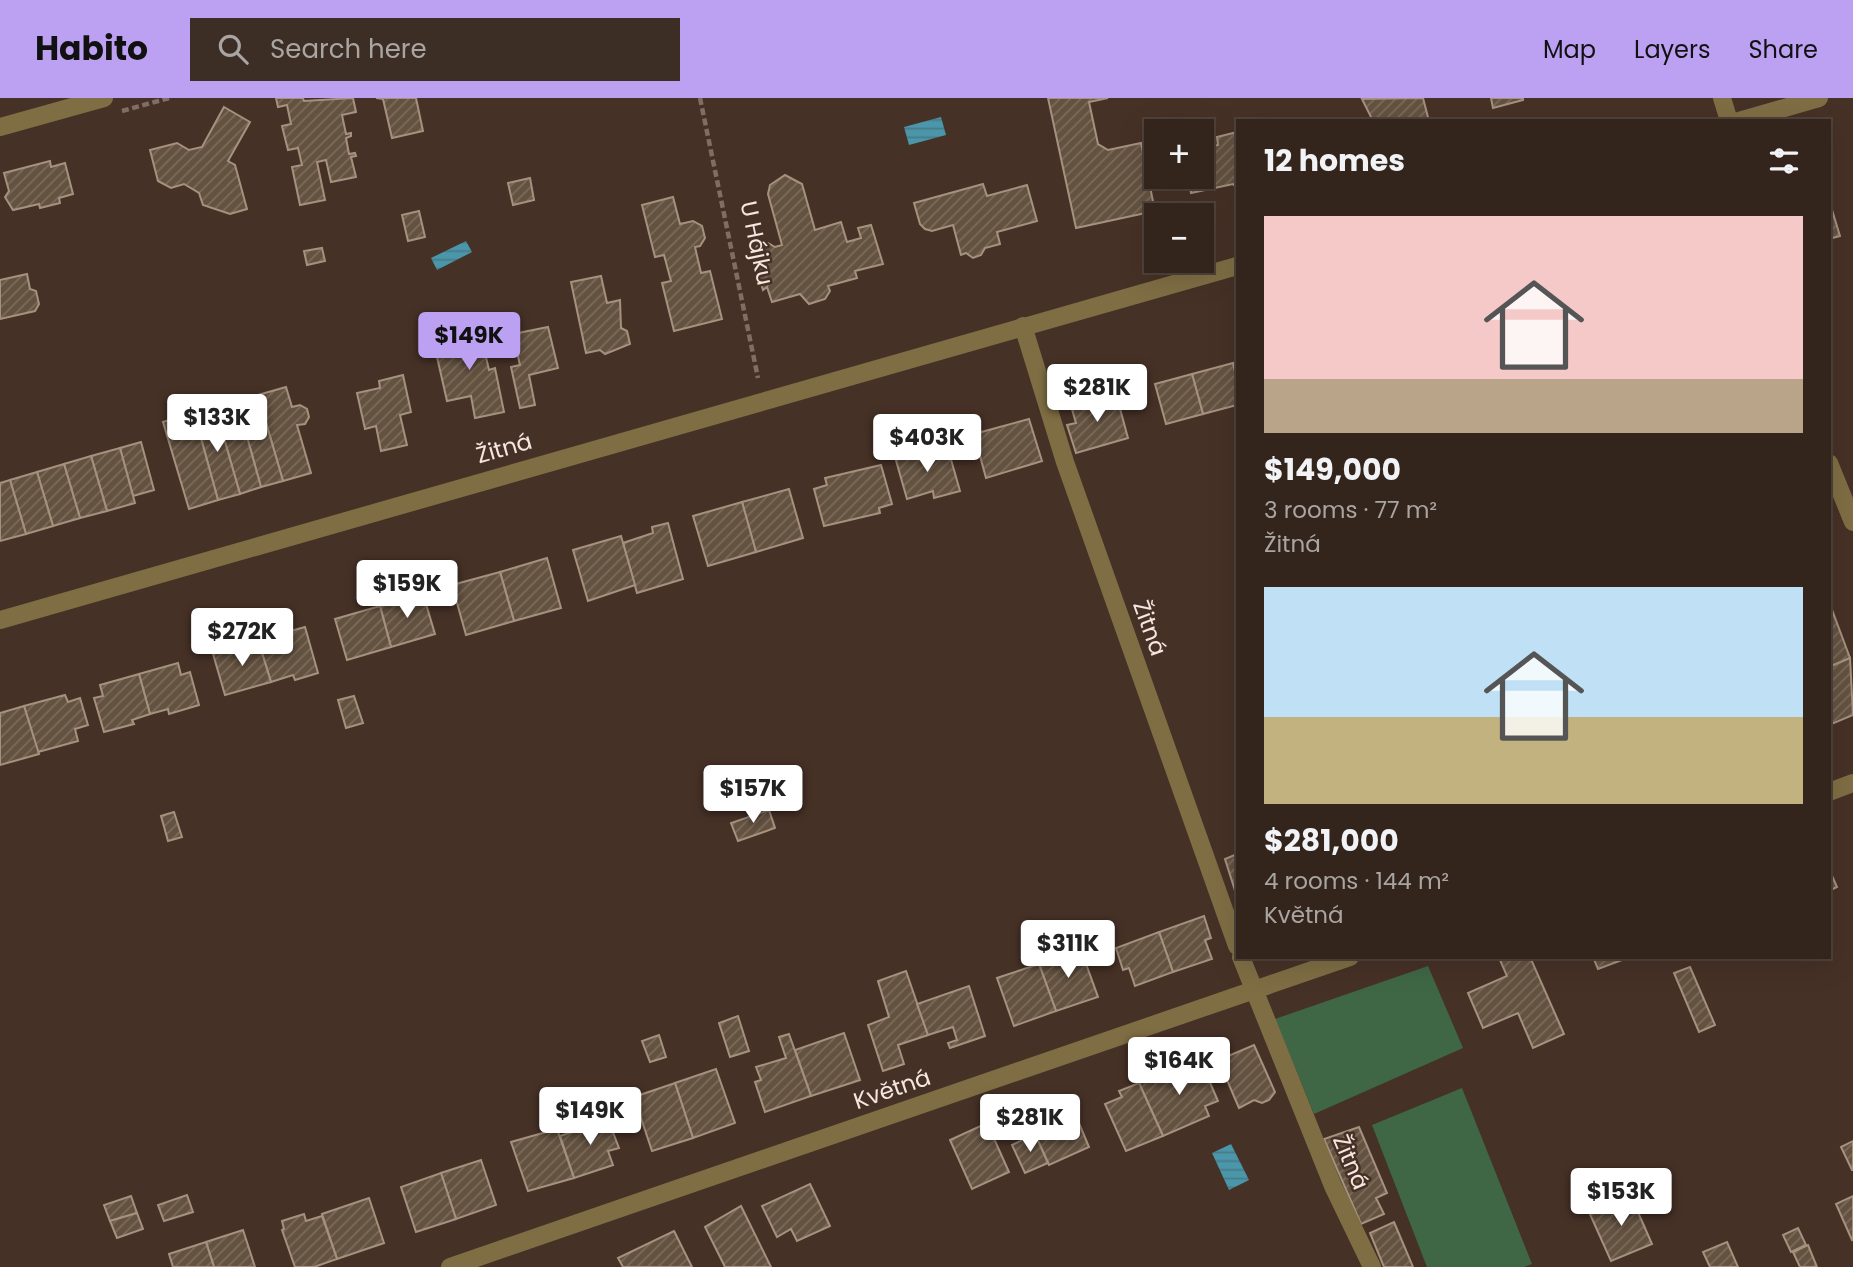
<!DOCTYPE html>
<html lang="en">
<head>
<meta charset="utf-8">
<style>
  body { margin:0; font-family:Poppins,sans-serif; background:#3c2d25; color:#f1f3f6; height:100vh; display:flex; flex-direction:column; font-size:26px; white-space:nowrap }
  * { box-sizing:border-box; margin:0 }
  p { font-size:23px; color:#a9a5a3 }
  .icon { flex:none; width:38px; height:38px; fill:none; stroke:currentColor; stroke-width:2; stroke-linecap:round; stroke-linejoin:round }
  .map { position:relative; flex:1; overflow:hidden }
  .details { position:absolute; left:1236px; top:21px; width:595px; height:840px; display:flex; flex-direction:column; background:#34251c; border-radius:0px; box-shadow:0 7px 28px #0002,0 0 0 2px #4e423b }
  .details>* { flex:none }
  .controls { position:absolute; left:1144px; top:21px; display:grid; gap:14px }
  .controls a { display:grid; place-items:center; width:70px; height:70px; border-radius:0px; background:#34251c; box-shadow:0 7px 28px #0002,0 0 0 2px #4e423b; font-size:35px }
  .price { position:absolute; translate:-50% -60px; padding:0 16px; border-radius:7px; background:#fff; color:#222; font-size:23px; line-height:46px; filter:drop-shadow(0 2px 4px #0008) }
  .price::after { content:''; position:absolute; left:50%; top:42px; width:21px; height:16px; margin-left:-10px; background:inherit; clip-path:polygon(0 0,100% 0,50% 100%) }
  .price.active { background:#bca0f2; color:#111 }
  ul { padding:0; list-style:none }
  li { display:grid; align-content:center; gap:14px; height:371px; padding:0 28px }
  li span { display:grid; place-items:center; height:217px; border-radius:0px; color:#555 }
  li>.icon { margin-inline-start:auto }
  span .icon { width:126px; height:126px; fill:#fffc; stroke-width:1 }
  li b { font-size:30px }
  h2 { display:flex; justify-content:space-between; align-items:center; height:84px; padding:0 28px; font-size:30px }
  header { display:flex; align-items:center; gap:42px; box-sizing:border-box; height:98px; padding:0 35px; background:#bca0f2; color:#111 }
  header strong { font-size:33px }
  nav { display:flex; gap:38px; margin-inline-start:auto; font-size:24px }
  .search { width:490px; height:63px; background:#3c2d25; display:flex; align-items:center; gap:18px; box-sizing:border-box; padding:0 24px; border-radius:0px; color:#a9a5a3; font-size:26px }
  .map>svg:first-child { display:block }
</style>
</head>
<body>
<header>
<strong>Habito</strong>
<div class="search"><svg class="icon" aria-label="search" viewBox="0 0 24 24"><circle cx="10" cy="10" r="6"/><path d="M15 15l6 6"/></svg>Search here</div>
<nav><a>Map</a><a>Layers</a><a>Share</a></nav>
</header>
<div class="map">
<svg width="1853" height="1169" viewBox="0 0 1853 1169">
  <defs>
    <pattern id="water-rules" width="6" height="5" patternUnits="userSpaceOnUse" patternTransform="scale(1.75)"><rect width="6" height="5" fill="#4a96aa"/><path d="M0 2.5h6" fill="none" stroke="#4a7a86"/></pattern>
    <pattern id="building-hatch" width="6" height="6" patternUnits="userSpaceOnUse" patternTransform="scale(1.75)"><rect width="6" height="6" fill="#645240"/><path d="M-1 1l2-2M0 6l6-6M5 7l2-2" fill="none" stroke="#7b6b5b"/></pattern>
  </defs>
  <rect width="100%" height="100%" fill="#463126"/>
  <g fill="#3f6746">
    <polygon points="1428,868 1463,950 1314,1016 1275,921"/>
    <polygon points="1462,990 1532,1166 1524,1169 1427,1169 1372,1027"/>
  </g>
  <g fill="url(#water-rules)">
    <polygon points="941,19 946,37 909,47 904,29"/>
    <polygon points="466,143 472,154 437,172 431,160"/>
    <polygon points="1231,1046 1249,1082 1229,1092 1212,1055"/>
  </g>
  <g fill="url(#building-hatch)" stroke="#a5917e" stroke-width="2">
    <polygon points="276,0 303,0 304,3 353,0 356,14 342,17 346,36 351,35 351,38 346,40 349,56 355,55 356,58 351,59 356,79 331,84 326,62 317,64 325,102 300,107 292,69 302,67 298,50 288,52 282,28 291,26 287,7 278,9"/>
    <polygon points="376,0 416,0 423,33 392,40 383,1"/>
    <polygon points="1048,0 1108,0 1089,4 1098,46 1108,52 1141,45 1155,113 1076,130"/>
    <polygon points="1423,0 1429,23 1373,23 1362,1"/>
    <polygon points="1491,0 1523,0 1523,2 1493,10"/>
    <polygon points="224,9 250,24 228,63 235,67 247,111 230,116 203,107 199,95 184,86 171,90 158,83 150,52 177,45 189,52 202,49"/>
    <polygon points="1237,34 1237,90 1233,86 1191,95 1188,79 1202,79 1202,50 1218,47 1217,39"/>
    <polygon points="50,63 51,69 65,65 73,96 59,100 60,105 40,110 39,106 13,112 5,99 9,93 4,75"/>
    <polygon points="785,77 802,86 815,132 841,124 847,144 861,140 858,130 871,127 883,166 855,173 857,180 828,188 830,193 825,201 809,206 800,196 772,204 767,189 763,192 752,156 757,148 768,145 775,149 782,147 768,96 770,87"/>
    <polygon points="530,80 534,102 513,107 508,85"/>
    <polygon points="983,86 987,98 1027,87 1037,123 997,134 1000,146 985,150 981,157 973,160 966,155 961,157 953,127 932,133 925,131 920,126 914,105"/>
    <polygon points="673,99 680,126 693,123 702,128 705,140 700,148 695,149 701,175 710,173 722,221 674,233 662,185 671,183 664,157 655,159 642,107"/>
    <polygon points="1829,102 1840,138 1829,141"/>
    <polygon points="419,113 425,139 408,143 402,117"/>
    <polygon points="322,150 325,163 307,167 304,153"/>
    <polygon points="27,176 30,191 36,193 39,206 35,213 0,221 0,182"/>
    <polygon points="601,178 607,205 620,202 621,230 627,233 630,246 605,256 600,252 586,255 571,184"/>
    <polygon points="479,229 489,272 495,270 504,314 475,320 471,298 447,303 435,250 446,248 444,237"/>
    <polygon points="548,229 558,270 529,277 535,307 520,310 511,269 520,267 513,236"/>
    <polygon points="1233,265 1237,283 1237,307 1203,316 1192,276"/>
    <polygon points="1192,276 1203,316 1166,326 1155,286"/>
    <polygon points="403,277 411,314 400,317 407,347 381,353 376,328 365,331 357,295 380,290 379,283"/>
    <polygon points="286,289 292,309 300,307 307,311 309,319 305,326 297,327 311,375 283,383 258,297"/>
    <polygon points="1116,296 1128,340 1076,355 1067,327 1076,325 1071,308"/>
    <polygon points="258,297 283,383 261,389 237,303"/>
    <polygon points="237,303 261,389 240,396 215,309"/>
    <polygon points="215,309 240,396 218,402 194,315"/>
    <polygon points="194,315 218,402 189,411 163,324"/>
    <polygon points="1029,321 1042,363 986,380 974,336"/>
    <polygon points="141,344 154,392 133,398 120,350"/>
    <polygon points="120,350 135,405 107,413 91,358"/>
    <polygon points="948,351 960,393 934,400 933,393 907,401 895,359 922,352 924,359"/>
    <polygon points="91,358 107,413 80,420 64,366"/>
    <polygon points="64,366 80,420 53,428 37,374"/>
    <polygon points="881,367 892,406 879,410 880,415 824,428 814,391 827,387 825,380"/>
    <polygon points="37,374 53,428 26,436 10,382"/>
    <polygon points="10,382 26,436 0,443 0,385"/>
    <polygon points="789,391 803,440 756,454 742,404"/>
    <polygon points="742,404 756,454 708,468 693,418"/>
    <polygon points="668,425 683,481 637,495 623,445 653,435 652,429"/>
    <polygon points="621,438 635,487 588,503 573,452"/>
    <polygon points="547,460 561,510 514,523 500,474"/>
    <polygon points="500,474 514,523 466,537 452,487"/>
    <polygon points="423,496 435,536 391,549 380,508"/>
    <polygon points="380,508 391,549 347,562 335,521"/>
    <polygon points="1831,509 1850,560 1829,569 1829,510"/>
    <polygon points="305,529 318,575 295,582 293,577 271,584 258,542"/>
    <polygon points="258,542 271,584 225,597 213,556"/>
    <polygon points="1850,560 1853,617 1829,627 1829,569"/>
    <polygon points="178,565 181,577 190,574 199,607 169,616 168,611 150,616 139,576"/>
    <polygon points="139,576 150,616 132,622 134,626 104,634 94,600 103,598 100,587"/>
    <polygon points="65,597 68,604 80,600 88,627 75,631 78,643 38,654 24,608"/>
    <polygon points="354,598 363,625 346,630 338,602"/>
    <polygon points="24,608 39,656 0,667 0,615"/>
    <polygon points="769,712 775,730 738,743 731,725"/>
    <polygon points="174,714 182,739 168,743 161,718"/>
    <polygon points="1237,756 1237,799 1225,761"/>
    <polygon points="1829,771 1837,789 1829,793"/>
    <polygon points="1204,818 1211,840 1205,842 1212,861 1173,874 1159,834"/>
    <polygon points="1159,834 1173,874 1135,888 1129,870 1123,872 1116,850"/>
    <polygon points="1081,852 1098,899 1056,913 1039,866"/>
    <polygon points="1506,859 1530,859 1564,936 1533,950 1518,915 1483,930 1468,895 1507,878 1500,862"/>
    <polygon points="1593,859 1630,859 1598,871"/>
    <polygon points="1039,866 1056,913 1014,928 997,880"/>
    <polygon points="1690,869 1715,927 1699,934 1674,875"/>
    <polygon points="906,873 928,937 898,947 904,966 883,973 868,927 889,919 878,883"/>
    <polygon points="969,888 985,938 950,950 948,945 957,942 953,929 928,937 917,906"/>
    <polygon points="738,918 749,953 730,959 719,925"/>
    <polygon points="844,935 860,982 811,998 795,952"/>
    <polygon points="789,936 811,998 765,1014 755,984 761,982 756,969 786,960 779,939"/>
    <polygon points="659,937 666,959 650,964 642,943"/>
    <polygon points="1254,947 1275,994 1269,1002 1262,1005 1254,1002 1239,1010 1224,975 1209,982 1197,955 1213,948 1219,962"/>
    <polygon points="1201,964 1218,1003 1205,1008 1209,1018 1163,1038 1139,985 1177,969 1179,973"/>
    <polygon points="716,971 735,1025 693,1040 675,985"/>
    <polygon points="675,985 693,1040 652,1053 634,999"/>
    <polygon points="1139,985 1163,1038 1126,1053 1105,1006 1122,999 1119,993"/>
    <polygon points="606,1016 619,1050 608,1053 613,1067 574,1080 560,1038 597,1026 595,1020"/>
    <polygon points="1076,1018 1089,1049 1049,1067 1035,1036"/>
    <polygon points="987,1025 1009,1074 972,1091 950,1042"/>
    <polygon points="1359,1029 1387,1095 1376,1100 1384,1116 1361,1126 1324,1041"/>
    <polygon points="557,1031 574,1080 528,1093 511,1044"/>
    <polygon points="1035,1036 1048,1065 1025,1075 1012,1047"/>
    <polygon points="1853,1043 1853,1072 1852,1072 1841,1049"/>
    <polygon points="481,1062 496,1107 456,1121 441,1075"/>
    <polygon points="441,1075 456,1121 416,1134 401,1089"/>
    <polygon points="810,1086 830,1128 797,1143 791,1131 777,1139 762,1108"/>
    <polygon points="1630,1096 1652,1146 1611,1163 1589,1114"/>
    <polygon points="187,1097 193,1114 164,1123 158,1107"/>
    <polygon points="131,1098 137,1115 110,1123 104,1107"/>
    <polygon points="1853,1098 1853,1141 1852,1142 1836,1106"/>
    <polygon points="369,1100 384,1145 337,1161 322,1116"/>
    <polygon points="741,1108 771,1169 725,1169 705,1129"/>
    <polygon points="137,1115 143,1131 117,1140 110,1123"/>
    <polygon points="304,1116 306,1123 322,1118 337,1161 314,1169 295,1169 282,1132 284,1131 282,1123"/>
    <polygon points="1394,1124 1413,1169 1384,1169 1370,1135"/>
    <polygon points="1798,1130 1806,1147 1791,1154 1783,1137"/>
    <polygon points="243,1132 255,1169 214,1169 206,1144"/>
    <polygon points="674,1133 692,1169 623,1169 618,1160"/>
    <polygon points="206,1144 214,1169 173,1169 169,1156"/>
    <polygon points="1727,1144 1738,1169 1710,1169 1703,1154"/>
    <polygon points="1808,1147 1817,1169 1800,1169 1793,1154"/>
  </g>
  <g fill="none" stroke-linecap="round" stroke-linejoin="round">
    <g stroke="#806e64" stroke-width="4.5" stroke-dasharray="7 3.5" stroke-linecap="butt">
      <polyline points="700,0 758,280"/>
      <polyline points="122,13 169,0"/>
    </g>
    <g stroke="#7f6e44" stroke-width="18">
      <polyline points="1722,0 1729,23"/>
      <polyline points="1739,23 1819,0"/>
      <polyline points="0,29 104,0"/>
      <polyline points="1023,228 1065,364 1237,848"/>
      <polyline points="1829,365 1853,424"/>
      <polyline points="0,522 1237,168"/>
      <polyline points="1829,694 1853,685"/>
      <polyline points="1241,859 1333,1088 1372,1169"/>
      <polyline points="450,1169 1350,859"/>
    </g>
  </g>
  <g text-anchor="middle" stroke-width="5" stroke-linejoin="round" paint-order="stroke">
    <g font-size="23" fill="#f5e7e0" stroke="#463126">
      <text transform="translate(757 145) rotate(78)" y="8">U Hájku</text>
      <text transform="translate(504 350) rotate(-16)" y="8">Žitná</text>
      <text transform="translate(1150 530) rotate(70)" y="8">Žitná</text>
      <text transform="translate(892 991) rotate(-19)" y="8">Květná</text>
      <text transform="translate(1351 1064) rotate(67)" y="8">Žitná</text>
    </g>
  </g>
</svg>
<div class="controls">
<a>+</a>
<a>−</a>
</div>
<b class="price active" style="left:469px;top:274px">$149K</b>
<b class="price" style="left:1097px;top:326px">$281K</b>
<b class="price" style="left:217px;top:356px">$133K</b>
<b class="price" style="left:927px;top:376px">$403K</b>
<b class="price" style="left:407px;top:522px">$159K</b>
<b class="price" style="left:242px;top:570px">$272K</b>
<b class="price" style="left:753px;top:727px">$157K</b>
<b class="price" style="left:1068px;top:882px">$311K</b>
<b class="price" style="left:1179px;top:999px">$164K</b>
<b class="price" style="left:590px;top:1049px">$149K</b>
<b class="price" style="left:1030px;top:1056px">$281K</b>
<b class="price" style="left:1621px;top:1130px">$153K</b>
<section class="details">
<h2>12 homes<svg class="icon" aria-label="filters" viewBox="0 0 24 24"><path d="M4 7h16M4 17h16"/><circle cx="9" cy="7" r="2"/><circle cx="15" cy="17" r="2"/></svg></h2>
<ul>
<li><span style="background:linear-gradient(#f6c9c9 75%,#b9a48a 0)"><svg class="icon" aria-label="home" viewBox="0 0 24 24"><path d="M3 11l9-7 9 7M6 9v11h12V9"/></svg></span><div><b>$149,000</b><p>3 rooms · 77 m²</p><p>Žitná</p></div></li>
<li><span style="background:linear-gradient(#bfe0f5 60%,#c2b280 0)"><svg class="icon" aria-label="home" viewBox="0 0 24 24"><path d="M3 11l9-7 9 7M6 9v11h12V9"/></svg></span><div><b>$281,000</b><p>4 rooms · 144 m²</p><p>Květná</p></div></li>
</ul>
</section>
</div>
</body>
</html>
